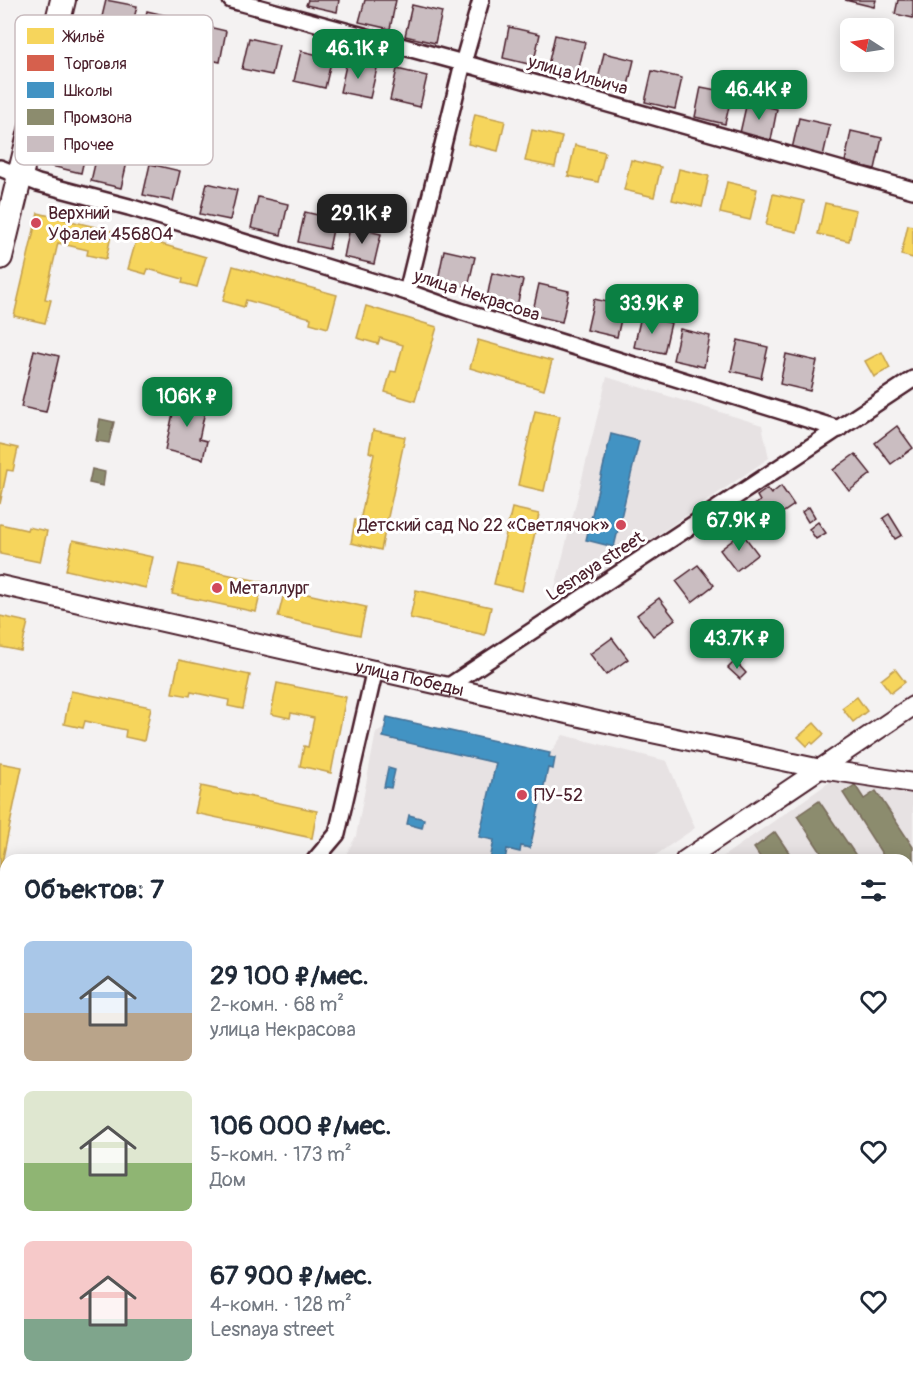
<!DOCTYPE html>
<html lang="ru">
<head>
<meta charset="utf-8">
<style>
  body { margin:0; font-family:Pangolin,sans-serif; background:#f2f2f3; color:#1f2937; height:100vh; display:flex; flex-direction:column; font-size:22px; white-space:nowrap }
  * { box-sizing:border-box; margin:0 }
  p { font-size:20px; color:#747a83 }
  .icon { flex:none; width:33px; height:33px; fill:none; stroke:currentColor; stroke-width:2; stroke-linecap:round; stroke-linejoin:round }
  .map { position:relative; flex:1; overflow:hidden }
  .side { position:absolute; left:0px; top:854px; width:914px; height:536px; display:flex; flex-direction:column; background:#fff; border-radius:18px 18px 0 0; box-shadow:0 3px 15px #0003 }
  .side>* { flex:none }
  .needle { width:39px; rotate:282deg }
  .fabs { position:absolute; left:840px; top:18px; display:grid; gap:12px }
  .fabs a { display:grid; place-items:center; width:54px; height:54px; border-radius:9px; background:#fff; box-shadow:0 3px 15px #0003; font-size:30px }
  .price { position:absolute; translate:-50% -51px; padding:0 14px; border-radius:12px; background:#0b8043; color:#fff; font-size:20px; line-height:39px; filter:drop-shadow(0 2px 3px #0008) }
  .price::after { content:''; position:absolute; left:50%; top:36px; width:18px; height:14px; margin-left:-9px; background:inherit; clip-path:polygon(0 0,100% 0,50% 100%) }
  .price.current { background:#222; color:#fff }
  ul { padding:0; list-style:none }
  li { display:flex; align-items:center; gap:18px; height:150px; padding:0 24px }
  li span { display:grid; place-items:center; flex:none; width:168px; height:120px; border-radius:9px; color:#555 }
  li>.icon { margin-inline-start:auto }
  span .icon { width:72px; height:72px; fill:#fffc; stroke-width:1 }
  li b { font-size:26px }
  h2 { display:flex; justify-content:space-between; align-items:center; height:72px; padding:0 24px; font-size:26px }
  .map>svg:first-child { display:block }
</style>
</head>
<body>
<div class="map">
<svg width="913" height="1388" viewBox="0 0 913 1388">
  <rect width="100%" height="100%" fill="#f4f2f2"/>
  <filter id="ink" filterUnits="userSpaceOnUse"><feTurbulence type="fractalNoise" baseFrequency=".0167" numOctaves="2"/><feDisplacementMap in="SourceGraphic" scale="12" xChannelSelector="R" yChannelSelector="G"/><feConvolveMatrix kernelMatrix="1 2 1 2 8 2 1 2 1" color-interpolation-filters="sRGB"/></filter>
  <g filter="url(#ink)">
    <g fill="#e7e2e3">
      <polygon points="607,377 762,425 769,458 569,596 554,592"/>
      <polygon points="387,717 550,753 563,735 667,761 695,828 650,859 343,860 356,836 376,732 385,727"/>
      <polygon points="834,779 913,794 913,1098 908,1102 908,860 718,860"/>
    </g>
    <g fill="#f6d55c" stroke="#c29e4d" stroke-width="1.5">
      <polygon points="475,114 505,121 498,151 468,144"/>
      <polygon points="532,130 562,137 555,167 525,161"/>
      <polygon points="575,145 605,152 598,182 568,176"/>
      <polygon points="631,160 661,167 654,197 624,190"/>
      <polygon points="679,169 709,176 702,207 672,200"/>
      <polygon points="727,182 757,189 750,220 720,213"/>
      <polygon points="773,194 804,201 797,232 766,225"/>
      <polygon points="825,203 856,210 849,241 818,234"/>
      <polygon points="38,213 112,231 106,259 87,255 88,250 58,243 45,299 51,300 45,323 14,316"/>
      <polygon points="908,225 913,226 913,258 901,255"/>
      <polygon points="137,237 206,257 197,287 182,283 183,279 148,269 146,274 128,269"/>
      <polygon points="233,266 337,295 328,328 310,323 311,318 246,300 244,307 223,301"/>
      <polygon points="366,306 437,327 415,401 385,392 391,371 396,372 403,345 380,338 378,344 357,338"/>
      <polygon points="478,340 552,361 544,390 470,368"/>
      <polygon points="882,352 890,368 874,377 865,361"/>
      <polygon points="535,411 560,416 544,491 518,485"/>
      <polygon points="373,430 405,437 381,550 351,543 355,520 360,521 374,454 369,452"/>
      <polygon points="0,444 18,448 13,471 7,470 0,504"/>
      <polygon points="512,508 539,514 522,591 494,584"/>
      <polygon points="0,524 27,530 28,527 47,531 40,562 0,554"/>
      <polygon points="73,540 153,557 146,588 66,570"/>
      <polygon points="179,564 263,582 256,612 172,594"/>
      <polygon points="285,589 366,607 360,635 278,617"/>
      <polygon points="416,590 491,607 485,635 410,618"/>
      <polygon points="0,616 28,622 21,651 1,647"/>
      <polygon points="179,660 250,675 243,709 228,706 229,700 191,692 190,696 172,693"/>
      <polygon points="895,669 905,682 891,693 881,680"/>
      <polygon points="277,683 346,697 331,773 300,766 304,746 308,747 314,718 291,713 290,718 271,714"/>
      <polygon points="71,691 151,707 144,741 125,737 126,730 85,721 83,728 64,724"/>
      <polygon points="857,697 867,711 853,722 842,708"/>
      <polygon points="814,723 824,734 813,744 811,742 807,746 798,737"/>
      <polygon points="0,763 22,767 0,872"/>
      <polygon points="201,786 317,811 312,838 195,813"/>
      <polygon points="0,930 6,931 6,955 0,954"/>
    </g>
    <polygon fill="#d6604d" stroke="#ac4c43" stroke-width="1.5" points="6,1163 6,1223 1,1222 0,1229 0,1196"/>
    <g fill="#4393c3" stroke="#457095" stroke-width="1.5">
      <polygon points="611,434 639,441 614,547 586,540"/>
      <polygon points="387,717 550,753 549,757 555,758 553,769 548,768 530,848 521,846 520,852 507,849 505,860 490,860 494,840 479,837 496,763 383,737"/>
      <polygon points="388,768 395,770 391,788 384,787"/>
      <polygon points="409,815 424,819 422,828 407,824"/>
    </g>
    <g fill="#8c8c6e" stroke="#786b5a" stroke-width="1.5">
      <polygon points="100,419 114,422 109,443 96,441"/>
      <polygon points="92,469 105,472 103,486 89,483"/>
      <polygon points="855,785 864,799 876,791 913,847 913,900 908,891 908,860 886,860 843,793"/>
      <polygon points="819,801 859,860 826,860 797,816"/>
      <polygon points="775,832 794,860 762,860 754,848"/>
      <polygon points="908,931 913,939 913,949 908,952"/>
      <polygon points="913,977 913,995 908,998 908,981"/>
      <polygon points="913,1014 913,1043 908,1046 908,1017"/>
      <polygon points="912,1074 913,1088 908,1092 908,1077"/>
    </g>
    <g fill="#cabdc1" stroke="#4a1f2b" stroke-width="1.5">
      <polygon points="106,0 137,6 130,36 99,29"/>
      <polygon points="308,0 339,0 337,12 306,5"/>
      <polygon points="365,0 396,0 390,29 359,22"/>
      <polygon points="845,0 876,0 874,7"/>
      <polygon points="898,0 913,0 913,18 895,14"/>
      <polygon points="412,5 442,12 435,43 405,36"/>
      <polygon points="147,11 177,18 171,48 140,41"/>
      <polygon points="196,24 226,31 220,62 189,55"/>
      <polygon points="509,27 540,34 533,65 503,58"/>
      <polygon points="555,35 585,42 578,72 548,65"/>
      <polygon points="249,38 279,45 272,75 242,69"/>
      <polygon points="301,51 332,58 325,88 294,81"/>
      <polygon points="604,53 634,60 627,90 597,84"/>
      <polygon points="347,61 377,68 370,98 340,92"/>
      <polygon points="397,69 427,76 420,107 390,100"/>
      <polygon points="652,71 682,78 675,109 645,102"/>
      <polygon points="701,87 732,93 725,124 695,117"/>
      <polygon points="747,102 777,109 771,140 740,133"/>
      <polygon points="799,118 830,125 823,156 792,149"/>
      <polygon points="851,131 882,138 875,169 845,162"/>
      <polygon points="58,135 88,142 81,173 51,166"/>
      <polygon points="98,151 128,158 121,188 91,181"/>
      <polygon points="150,164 180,171 173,201 143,195"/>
      <polygon points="207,183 237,190 230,220 200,214"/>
      <polygon points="258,197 288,204 281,235 251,228"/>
      <polygon points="305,212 335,219 329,249 298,242"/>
      <polygon points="350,227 381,234 374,264 344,257"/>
      <polygon points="444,250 475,257 468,287 438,280"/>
      <polygon points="492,273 523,280 516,310 486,303"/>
      <polygon points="539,284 569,291 562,322 532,315"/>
      <polygon points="594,299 624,306 617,337 587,330"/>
      <polygon points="641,316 671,323 664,353 634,347"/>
      <polygon points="680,329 710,336 704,367 673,360"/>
      <polygon points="738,340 768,347 761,378 731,371"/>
      <polygon points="34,350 59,356 46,412 21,407"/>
      <polygon points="786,354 817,361 810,391 780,384"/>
      <polygon points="177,395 207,402 199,439 207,441 203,459 165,450"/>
      <polygon points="897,426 913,448 891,464 875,443"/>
      <polygon points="855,454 871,474 849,491 833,470"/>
      <polygon points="781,486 794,505 766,524 753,506 760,501 757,496 767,489 771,494"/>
      <polygon points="809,507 815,517 808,522 802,512"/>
      <polygon points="889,514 902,535 895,539 883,518"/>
      <polygon points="818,522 826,533 816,539 809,529"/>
      <polygon points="742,533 758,554 736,571 720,550"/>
      <polygon points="698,565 714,585 692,602 676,581"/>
      <polygon points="659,598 675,619 653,636 637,615"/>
      <polygon points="612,638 628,659 606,675 590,654"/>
      <polygon points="735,661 746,673 740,679 728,668"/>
      <polygon points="908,1301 913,1307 913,1333 908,1338"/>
    </g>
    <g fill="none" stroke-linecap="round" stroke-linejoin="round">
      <defs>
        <g id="minor">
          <polyline points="231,0 463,63 913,190"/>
          <polyline points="0,168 38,183 129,207 407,292 460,311 839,429"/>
          <polyline points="407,292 463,63 481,0"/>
          <polyline points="449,686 913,379"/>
          <polyline points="315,860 337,834 375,669"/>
          <polyline points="0,1070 6,1066"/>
          <polyline points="907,1383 912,1388"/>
        </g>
        <g id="tertiary">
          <path id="s1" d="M0 585 633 729 821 769 913 783"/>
          <polyline points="685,860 913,706"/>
          <polyline points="0,1337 6,1333"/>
        </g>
        <polyline id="primary" points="0,257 63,0"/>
      </defs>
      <use href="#minor" stroke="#4a1f2b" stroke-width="20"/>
      <use href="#tertiary" stroke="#4a1f2b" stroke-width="22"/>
      <use href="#primary" stroke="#4a1f2b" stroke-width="28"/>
      <use href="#minor" stroke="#fff" stroke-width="15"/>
      <use href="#tertiary" stroke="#fff" stroke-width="18"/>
      <use href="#primary" stroke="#fff" stroke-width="24"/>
    </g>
  </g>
  <g fill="#d1495b" stroke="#fff" stroke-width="2">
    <circle cx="36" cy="223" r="6"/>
    <circle cx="621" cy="525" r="6"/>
    <circle cx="217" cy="588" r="6"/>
    <circle cx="522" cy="795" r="6"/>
  </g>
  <g text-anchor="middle" stroke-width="6" stroke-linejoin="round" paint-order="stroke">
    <g font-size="18" fill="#4a1f2b" stroke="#fff">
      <text transform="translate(578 75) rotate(16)" y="6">улица Ильича</text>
      <text transform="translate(477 295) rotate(18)" y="6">улица Некрасова</text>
      <text transform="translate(595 566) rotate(-33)" y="6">Lesnaya street</text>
      <text dy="6" stroke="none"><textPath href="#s1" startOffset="420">улица Победы</textPath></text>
    </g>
    <g font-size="18" fill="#4a1f2b" stroke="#fff" text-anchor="start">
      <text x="48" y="219">Верхний<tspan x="48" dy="21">Уфалей 456804</tspan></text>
      <text x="609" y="531" text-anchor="end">Детский сад № 22 «Светлячок»</text>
      <text x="229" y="594">Металлург</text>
      <text x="534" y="801">ПУ-52</text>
    </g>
  </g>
  <rect x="15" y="15" width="198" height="150" rx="9" fill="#fff" stroke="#c9bcbf" stroke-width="1.5"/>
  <rect x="27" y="28" width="27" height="16" fill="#f6d55c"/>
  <rect x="27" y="55" width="27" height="16" fill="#d6604d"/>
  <rect x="27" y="82" width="27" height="16" fill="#4393c3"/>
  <rect x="27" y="109" width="27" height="16" fill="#8c8c6e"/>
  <rect x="27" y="136" width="27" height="16" fill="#cabdc1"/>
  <g font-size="16" fill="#4a1f2b">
    <text x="64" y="42">Жильё</text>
    <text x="64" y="69">Торговля</text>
    <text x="64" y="96">Школы</text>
    <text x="64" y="123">Промзона</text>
    <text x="64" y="150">Прочее</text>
  </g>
</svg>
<div class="fabs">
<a><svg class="needle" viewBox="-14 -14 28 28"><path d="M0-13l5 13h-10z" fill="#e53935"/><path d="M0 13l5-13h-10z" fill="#747a83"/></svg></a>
</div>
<b class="price" style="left:358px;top:80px">46.1K ₽</b>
<b class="price" style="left:759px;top:121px">46.4K ₽</b>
<b class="price current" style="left:362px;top:245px">29.1K ₽</b>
<b class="price" style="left:652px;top:335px">33.9K ₽</b>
<b class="price" style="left:187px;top:428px">106K ₽</b>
<b class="price" style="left:739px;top:552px">67.9K ₽</b>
<b class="price" style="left:737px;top:670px">43.7K ₽</b>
<section class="side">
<h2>Объектов: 7<svg class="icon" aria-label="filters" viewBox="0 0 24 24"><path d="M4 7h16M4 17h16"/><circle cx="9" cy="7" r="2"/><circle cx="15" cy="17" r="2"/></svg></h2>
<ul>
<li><span style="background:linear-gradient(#a9c7e8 60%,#b9a48a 0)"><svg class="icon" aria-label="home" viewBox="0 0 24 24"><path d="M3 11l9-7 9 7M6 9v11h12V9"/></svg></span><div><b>29 100 ₽/мес.</b><p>2-комн. · 68 m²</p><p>улица Некрасова</p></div><svg class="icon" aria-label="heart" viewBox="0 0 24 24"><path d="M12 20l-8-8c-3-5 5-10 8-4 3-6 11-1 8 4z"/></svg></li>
<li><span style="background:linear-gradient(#dfe7d0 60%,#8fb573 0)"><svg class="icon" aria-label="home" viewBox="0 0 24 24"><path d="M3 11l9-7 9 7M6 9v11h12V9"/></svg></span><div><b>106 000 ₽/мес.</b><p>5-комн. · 173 m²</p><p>Дом</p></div><svg class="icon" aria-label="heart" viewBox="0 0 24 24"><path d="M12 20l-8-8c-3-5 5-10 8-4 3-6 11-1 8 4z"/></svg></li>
<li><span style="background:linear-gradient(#f6c9c9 65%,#7fa58c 0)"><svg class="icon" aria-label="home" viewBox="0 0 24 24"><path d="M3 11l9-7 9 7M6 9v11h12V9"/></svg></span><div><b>67 900 ₽/мес.</b><p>4-комн. · 128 m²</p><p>Lesnaya street</p></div><svg class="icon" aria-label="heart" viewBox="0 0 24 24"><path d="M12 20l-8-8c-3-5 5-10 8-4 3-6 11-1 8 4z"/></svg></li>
</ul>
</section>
</div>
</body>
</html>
